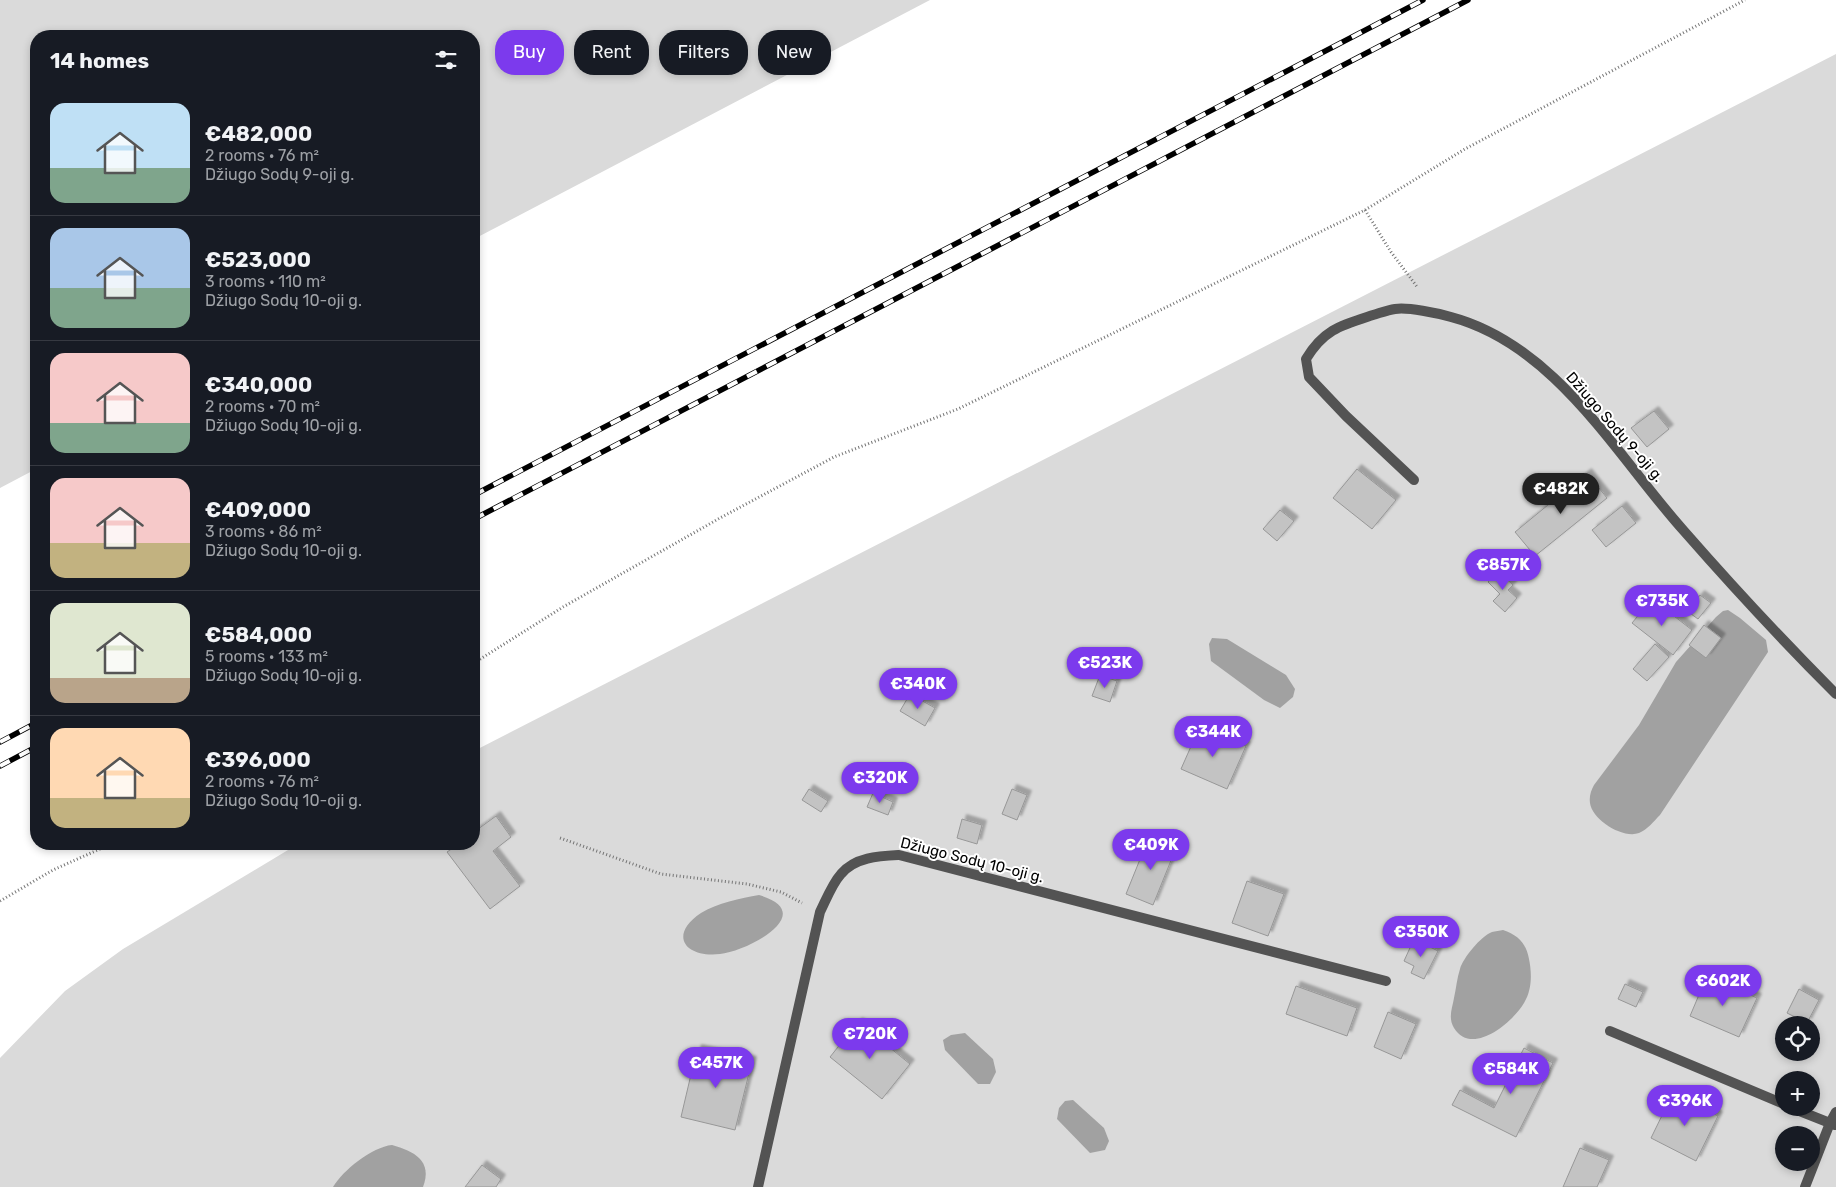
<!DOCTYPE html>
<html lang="en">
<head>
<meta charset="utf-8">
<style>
  body { margin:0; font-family:Rubik,sans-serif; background:#20242c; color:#f1f3f6; height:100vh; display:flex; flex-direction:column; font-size:19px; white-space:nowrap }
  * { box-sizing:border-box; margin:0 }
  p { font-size:16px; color:#9ea1a6 }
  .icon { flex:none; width:28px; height:28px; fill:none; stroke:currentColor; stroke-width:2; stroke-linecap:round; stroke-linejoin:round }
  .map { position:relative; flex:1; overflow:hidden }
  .sheet { position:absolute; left:30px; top:30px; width:450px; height:820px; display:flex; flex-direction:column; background:#171b24; border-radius:20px; box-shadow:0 2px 8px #0003 }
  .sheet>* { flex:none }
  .guide { position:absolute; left:495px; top:30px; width:475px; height:45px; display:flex; gap:10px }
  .buttons { position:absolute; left:1775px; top:1016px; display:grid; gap:10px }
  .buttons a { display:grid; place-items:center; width:45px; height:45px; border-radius:50%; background:#171b24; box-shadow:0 2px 8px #0003; font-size:25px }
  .price { position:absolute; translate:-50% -42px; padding:0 11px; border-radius:18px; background:#7c3aed; color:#fff; font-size:16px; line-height:32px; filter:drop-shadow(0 1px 2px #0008) }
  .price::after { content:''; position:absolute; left:50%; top:30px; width:15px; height:11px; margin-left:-8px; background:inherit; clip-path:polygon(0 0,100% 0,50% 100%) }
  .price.selected { background:#222; color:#fff }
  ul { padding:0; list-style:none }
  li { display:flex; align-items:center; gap:15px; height:125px; padding:0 20px }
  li+li { border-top:1px solid #363941 }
  li span { display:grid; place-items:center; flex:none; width:140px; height:100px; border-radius:15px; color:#555 }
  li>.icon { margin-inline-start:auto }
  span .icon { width:60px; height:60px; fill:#fffc; stroke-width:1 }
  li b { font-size:21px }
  h2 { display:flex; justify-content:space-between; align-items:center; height:60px; padding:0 20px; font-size:21px }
  .pill { padding:0 18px; border-radius:20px; background:#171b24; box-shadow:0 2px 8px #0003; font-size:18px; line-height:45px }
  .pill.selected { background:#7c3aed; color:#fff }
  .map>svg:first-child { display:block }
</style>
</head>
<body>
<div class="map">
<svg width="1836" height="1187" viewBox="0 0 1836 1187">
  <defs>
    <filter id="shadow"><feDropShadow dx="4.5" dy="-4.5" stdDeviation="1" flood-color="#0004"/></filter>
  </defs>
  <rect width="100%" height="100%" fill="#fff"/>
  <g fill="#dadada" fill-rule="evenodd">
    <polygon points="0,0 930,0 474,239 474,36 36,36 36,469 0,488"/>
    <path d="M1836 54V1187H0V1058L65 991 123 949 298 844H474V751ZM1784 1025H1811V1052H1784ZM1784 1080H1811V1108H1784ZM1784 1135H1811V1162H1784Z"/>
  </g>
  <g fill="#a1a1a1">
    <path d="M1728 610 1740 618 1766 640 1768 652 1660 815C1654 821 1647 830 1639 833 1623 839 1592 820 1590 803 1589 796 1591 791 1594 785L1639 725 1676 662 1716 617 1723 611Z"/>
    <polygon points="1212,638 1227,639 1286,675 1295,689 1293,697 1280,708 1264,700 1211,661 1209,644"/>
    <path d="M759 895C820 913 748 951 720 954 685 958 668 935 701 913 717 903 741 898 759 895Z"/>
    <path d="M1503 930C1518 935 1526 943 1529 959 1532 974 1532 990 1524 1003 1513 1022 1472 1057 1454 1028 1448 1018 1452 1009 1454 998 1456 989 1457 978 1460 969 1463 958 1481 936 1492 932 1495 931 1500 931 1503 930Z"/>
    <polygon points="965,1033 993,1059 996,1072 990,1084 978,1084 945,1050 943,1040 951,1035"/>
    <polygon points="1073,1100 1104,1128 1109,1141 1105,1150 1090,1153 1057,1119 1059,1108 1065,1101"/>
    <path d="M392 1145C414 1151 433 1161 423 1187H333C343 1170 372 1147 392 1145Z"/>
  </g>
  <g fill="#c3c3c3" stroke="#979797" filter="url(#shadow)">
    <polygon points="1654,411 1669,429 1647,447 1631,428"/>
    <polygon points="1357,469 1396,500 1372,529 1333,498"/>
    <polygon points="1587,473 1607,498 1535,556 1515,532"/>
    <polygon points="1622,506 1636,523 1606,547 1592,530"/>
    <polygon points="1280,510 1294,521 1277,541 1263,529"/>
    <polygon points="1498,571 1513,585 1508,590 1517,598 1505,612 1493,601 1500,594 1488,582"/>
    <polygon points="1700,595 1711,603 1698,619 1687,611"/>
    <polygon points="1652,599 1692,630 1673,655 1632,623"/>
    <polygon points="1704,625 1721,638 1706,658 1689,645"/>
    <polygon points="1655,644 1669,657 1647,681 1633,669"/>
    <polygon points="1100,675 1117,681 1110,702 1092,696"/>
    <polygon points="910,694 935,708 925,726 900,711"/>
    <polygon points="1200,726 1246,746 1227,789 1181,769"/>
    <polygon points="809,789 828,801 821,812 802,800"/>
    <polygon points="1012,789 1027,795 1017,820 1002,814"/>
    <polygon points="873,793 893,802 888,815 867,807"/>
    <polygon points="496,816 511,837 493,851 520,886 490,909 447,852 459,844 474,844 474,832"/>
    <polygon points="962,819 982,825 977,844 957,838"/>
    <polygon points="1149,837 1176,848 1153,905 1126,894"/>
    <polygon points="1247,881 1284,894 1268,936 1232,923"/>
    <polygon points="1414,939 1438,951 1424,979 1411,973 1414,966 1404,961"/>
    <polygon points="1707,976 1757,998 1739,1037 1690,1016"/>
    <polygon points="1625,984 1643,992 1636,1007 1618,999"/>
    <polygon points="1296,986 1357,1008 1347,1036 1286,1014"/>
    <polygon points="1799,989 1819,1000 1807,1023 1787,1013"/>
    <polygon points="1388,1012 1416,1024 1401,1059 1374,1047"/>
    <polygon points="858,1022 910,1064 882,1099 830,1057"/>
    <polygon points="1524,1048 1553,1063 1516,1137 1452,1105 1460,1090 1494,1108"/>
    <polygon points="697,1049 752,1061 735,1130 681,1117"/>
    <polygon points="1673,1093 1718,1116 1696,1161 1651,1138"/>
    <polygon points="1580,1148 1609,1160 1597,1187 1563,1187"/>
    <polygon points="482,1165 501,1179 496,1187 465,1187"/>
  </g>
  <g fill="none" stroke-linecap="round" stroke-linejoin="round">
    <g stroke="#757575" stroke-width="3" stroke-dasharray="1 2.5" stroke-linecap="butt">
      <polyline points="1365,210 1391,252 1418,288"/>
      <polyline points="474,663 563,607 720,518 834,457 958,409 1365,210 1465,149 1745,0"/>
      <polyline points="560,838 661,874 747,884 781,892 802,903"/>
      <polyline points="0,901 53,870 111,844"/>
    </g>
    <g stroke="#535353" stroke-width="10">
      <path d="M1414 480 1346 416 1309 377 1306 359C1324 329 1342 325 1373 315 1380 313 1388 310 1395 309 1408 307 1437 313 1451 317 1556 345 1616 455 1684 531 1733 587 1783 641 1836 694"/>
      <polyline points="1610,1031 1784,1104"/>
      <polyline points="1792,1108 1835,1125"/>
      <path d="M758 1187 820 912C826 900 832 884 841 874 855 857 879 856 899 855L1386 981"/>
      <polyline points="1805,1187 1830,1123 1836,1112"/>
    </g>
    <defs>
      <g id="rail">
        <polyline points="474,495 1423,0"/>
        <polyline points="474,519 1468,0"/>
        <polyline points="0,742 36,723"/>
        <polyline points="0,766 36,747"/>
      </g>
    </defs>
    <use href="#rail" stroke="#000" stroke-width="5.5"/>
    <use href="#rail" stroke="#fff" stroke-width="4" stroke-dasharray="11" stroke-linecap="butt"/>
  </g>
  <g text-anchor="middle" stroke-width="4" stroke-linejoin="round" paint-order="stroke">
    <g font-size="15" fill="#000" stroke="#fff">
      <text transform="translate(1615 427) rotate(49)" y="5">Džiugo Sodų 9-oji g.</text>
      <text transform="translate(972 860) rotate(14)" y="5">Džiugo Sodų 10-oji g.</text>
    </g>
  </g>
</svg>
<div class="buttons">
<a><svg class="icon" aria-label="locate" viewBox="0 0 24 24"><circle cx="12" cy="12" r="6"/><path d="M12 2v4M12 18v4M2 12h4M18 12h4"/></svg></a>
<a>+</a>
<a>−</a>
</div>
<b class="price selected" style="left:1561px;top:515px">€482K</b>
<b class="price" style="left:1503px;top:591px">€857K</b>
<b class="price" style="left:1662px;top:627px">€735K</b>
<b class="price" style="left:1105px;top:689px">€523K</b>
<b class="price" style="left:918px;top:710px">€340K</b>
<b class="price" style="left:1213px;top:758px">€344K</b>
<b class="price" style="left:880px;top:804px">€320K</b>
<b class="price" style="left:1151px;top:871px">€409K</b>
<b class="price" style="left:1421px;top:958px">€350K</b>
<b class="price" style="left:1723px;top:1007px">€602K</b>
<b class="price" style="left:870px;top:1060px">€720K</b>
<b class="price" style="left:716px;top:1089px">€457K</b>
<b class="price" style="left:1511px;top:1095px">€584K</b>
<b class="price" style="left:1685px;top:1127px">€396K</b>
<div class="guide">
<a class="pill selected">Buy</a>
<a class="pill">Rent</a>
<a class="pill">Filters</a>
<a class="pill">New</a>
</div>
<section class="sheet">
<h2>14 homes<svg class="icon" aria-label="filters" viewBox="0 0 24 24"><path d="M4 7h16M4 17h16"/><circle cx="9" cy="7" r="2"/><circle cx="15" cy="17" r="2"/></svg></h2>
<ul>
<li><span style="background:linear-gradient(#bfe0f5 65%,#7fa58c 0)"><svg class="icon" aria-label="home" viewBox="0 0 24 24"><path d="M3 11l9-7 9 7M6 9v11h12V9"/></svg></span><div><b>€482,000</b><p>2 rooms · 76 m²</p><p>Džiugo Sodų 9-oji g.</p></div></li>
<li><span style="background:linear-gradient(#a9c7e8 60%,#7fa58c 0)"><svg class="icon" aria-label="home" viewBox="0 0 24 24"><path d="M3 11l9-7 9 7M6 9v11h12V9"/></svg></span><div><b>€523,000</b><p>3 rooms · 110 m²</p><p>Džiugo Sodų 10-oji g.</p></div></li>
<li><span style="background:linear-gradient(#f6c9c9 70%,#7fa58c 0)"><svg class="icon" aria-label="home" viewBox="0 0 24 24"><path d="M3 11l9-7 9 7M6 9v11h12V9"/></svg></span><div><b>€340,000</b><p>2 rooms · 70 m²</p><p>Džiugo Sodų 10-oji g.</p></div></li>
<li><span style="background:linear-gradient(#f6c9c9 65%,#c2b280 0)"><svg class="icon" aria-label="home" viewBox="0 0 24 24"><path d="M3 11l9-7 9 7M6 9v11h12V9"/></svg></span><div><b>€409,000</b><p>3 rooms · 86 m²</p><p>Džiugo Sodų 10-oji g.</p></div></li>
<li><span style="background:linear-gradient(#dfe7d0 75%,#b9a48a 0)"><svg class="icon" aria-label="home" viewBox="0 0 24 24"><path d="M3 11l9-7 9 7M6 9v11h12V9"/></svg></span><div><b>€584,000</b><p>5 rooms · 133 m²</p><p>Džiugo Sodų 10-oji g.</p></div></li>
<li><span style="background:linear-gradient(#ffd9b3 70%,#c2b280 0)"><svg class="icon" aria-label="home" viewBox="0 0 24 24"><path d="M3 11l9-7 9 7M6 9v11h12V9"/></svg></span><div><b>€396,000</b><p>2 rooms · 76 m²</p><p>Džiugo Sodų 10-oji g.</p></div></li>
</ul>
</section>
</div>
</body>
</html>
